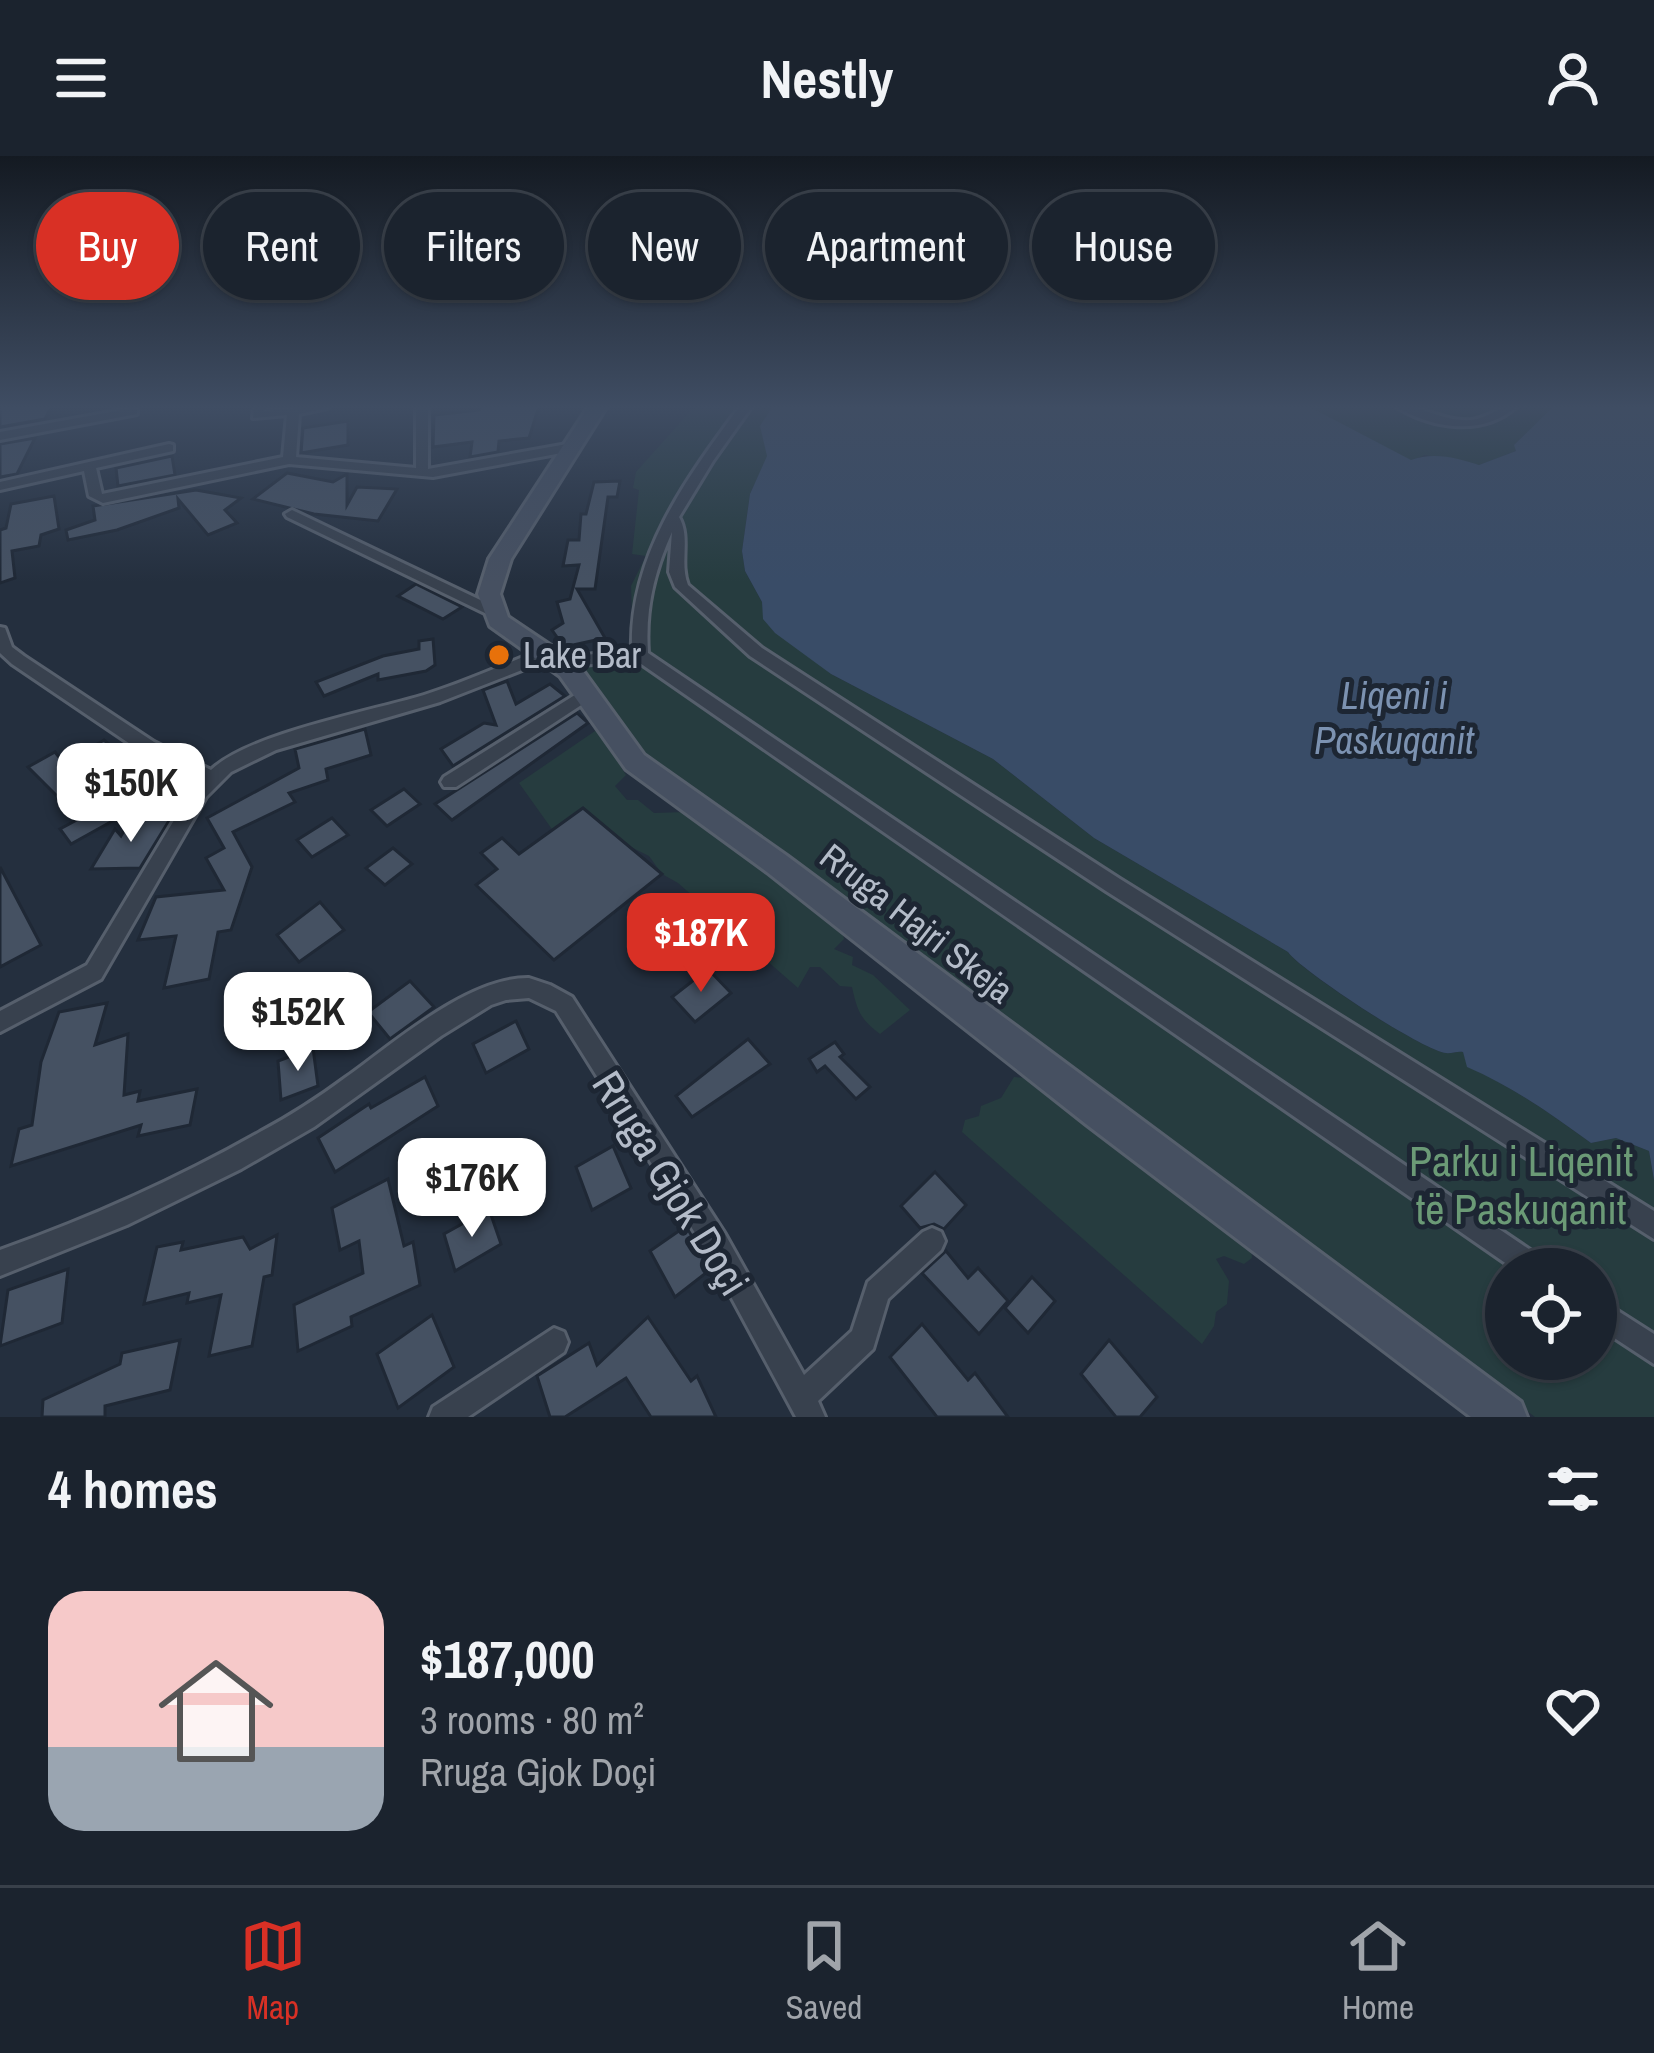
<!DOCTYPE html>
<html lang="en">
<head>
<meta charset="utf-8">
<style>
  body { margin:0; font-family:"Archivo Narrow",sans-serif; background:#282f3a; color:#f1f3f6; height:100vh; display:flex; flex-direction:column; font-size:45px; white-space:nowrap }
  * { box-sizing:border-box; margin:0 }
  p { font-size:39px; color:#a0a4aa }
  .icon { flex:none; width:66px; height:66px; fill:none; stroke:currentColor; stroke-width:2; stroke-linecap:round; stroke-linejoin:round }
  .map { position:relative; height:1261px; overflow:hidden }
  .side { display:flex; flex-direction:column; background:#1b232e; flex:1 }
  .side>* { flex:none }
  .top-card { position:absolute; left:36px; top:36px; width:1584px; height:108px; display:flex; gap:24px }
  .controls { position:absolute; left:1485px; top:1092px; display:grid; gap:24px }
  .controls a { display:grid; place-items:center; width:132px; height:132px; border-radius:50%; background:#1b232e; box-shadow:0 3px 9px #0004,0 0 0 3px #39404a; font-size:60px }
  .price { position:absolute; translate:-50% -102px; padding:0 27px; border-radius:24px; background:#fff; color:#222; font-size:39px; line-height:78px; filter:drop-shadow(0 3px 6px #0008) }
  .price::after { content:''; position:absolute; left:50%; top:72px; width:36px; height:27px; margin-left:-18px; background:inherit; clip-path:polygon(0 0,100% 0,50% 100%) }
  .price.current { background:#d93025; color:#fff }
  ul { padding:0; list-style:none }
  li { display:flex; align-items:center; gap:36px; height:300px; padding:0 48px }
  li+li { border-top:3px solid #39404a }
  li span { display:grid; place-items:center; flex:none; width:336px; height:240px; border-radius:36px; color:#555 }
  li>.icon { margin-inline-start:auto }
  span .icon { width:144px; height:144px; fill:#fffc; stroke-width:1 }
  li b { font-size:51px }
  h2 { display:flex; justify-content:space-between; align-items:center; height:144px; padding:0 48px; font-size:51px }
  .tag { padding:0 42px; border-radius:54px; background:#1b232e; box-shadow:0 3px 9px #0004,0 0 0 3px #39404a; font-size:42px; line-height:108px }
  .tag.current { background:#d93025; color:#fff }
  header { display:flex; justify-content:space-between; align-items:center; height:156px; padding:0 48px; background:#1b232e; font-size:54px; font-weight:800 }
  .menu { display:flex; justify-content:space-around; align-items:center; height:168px; border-top:3px solid #39404a; background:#1b232e; font-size:33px; color:#a0a4aa }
  .menu a { display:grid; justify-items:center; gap:6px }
  .menu .current { color:#d93025 }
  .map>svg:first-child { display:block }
</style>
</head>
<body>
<header><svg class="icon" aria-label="menu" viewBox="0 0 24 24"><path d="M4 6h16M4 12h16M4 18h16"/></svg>Nestly<svg class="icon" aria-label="person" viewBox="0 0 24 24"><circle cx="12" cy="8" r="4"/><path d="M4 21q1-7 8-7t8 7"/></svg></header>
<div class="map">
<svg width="1654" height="1261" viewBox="0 0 1654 1261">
  <rect width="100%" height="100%" fill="#242f3e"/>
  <g fill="#263c3f" fill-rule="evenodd">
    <path d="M695 250H773L766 280 768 300 750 338 742 395 745 415 762 446 764 463 831 518 993 603 1094 682 1288 796C1299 814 1423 895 1446 897 1451 898 1457 895 1463 896L1468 911C1513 931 1551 958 1591 987L1616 982 1649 995 1654 1024V1261H1535L638 597 572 497 626 494 633 486 631 430 646 400 632 398 639 334 633 332 636 316ZM1506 1113H1596V1203H1506Z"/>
    <polygon points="1308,250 1554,250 1515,288 1516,295 1479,309 1425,299 1411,305"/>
    <path d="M598 573 626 619 615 630 627 644H638L654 657 686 656 772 716 841 773 844 783 834 793 853 801 852 809 873 819 910 854 880 878C860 863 857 854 852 831L840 830 820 811H810L798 832 678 727 662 718 649 700 585 668 554 676 519 627Z"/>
    <polygon points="1014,921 1030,922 1108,986 1251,1088 1252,1102 1244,1108 1224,1100 1216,1103 1229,1125 1227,1148 1216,1156 1214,1170 1202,1188 962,976 965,964 979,960 981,950 1001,942"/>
  </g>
  <path fill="#394c67" d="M773 250H1308L1411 304C1434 295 1461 303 1479 309L1516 295 1514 289 1554 250H1654V1024L1649 995 1616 982 1591 987C1551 958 1513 931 1467 911L1463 896C1457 895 1451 898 1446 897 1423 895 1300 814 1288 796L1094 682 993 603 831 518 775 477 763 463 762 446 745 415 742 395 750 338 767 300 760 270Z"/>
  <g fill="#455162" stroke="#1f2835" stroke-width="3">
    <polygon points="0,250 52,250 45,263 0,271"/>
    <polygon points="479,250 539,250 529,282 499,285 498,296 470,301 472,286 433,291 434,259 479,254"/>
    <polygon points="348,265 348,289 301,297 303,272"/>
    <polygon points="35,282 17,318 0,321 0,288"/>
    <polygon points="172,300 175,319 118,330 116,312"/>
    <polygon points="287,317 333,326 347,318 347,349 357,331 397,333 378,365 314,358 253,343"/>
    <polygon points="620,325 617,341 608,341 595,433 577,433 605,482 564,491 552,474 563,467 557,446 570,443 579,409 563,410 568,384 579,384 581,358 586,358 594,326"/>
    <polygon points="196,334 241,342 225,354 237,367 208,379 178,343 179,352 117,374 68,384 66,374 95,364 93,350"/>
    <polygon points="54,340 59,373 41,379 39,390 12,395 15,422 0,427 0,374 6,372 11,348"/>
    <polygon points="416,428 462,451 443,463 398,440"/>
    <polygon points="433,483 435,509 426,515 378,524 378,518 324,540 316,526 383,500 419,493 419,485"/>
    <polygon points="507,525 516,548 550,528 565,540 453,610 441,593 484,567 496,569 483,534"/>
    <polygon points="577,557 588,567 452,664 435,648"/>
    <polygon points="365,573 371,599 326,613 328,624 289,637 295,646 233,676 252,711 231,774 218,776 209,823 164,832 176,780 138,784 156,741 224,734 206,702 224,692 207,662 299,612 295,593"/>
    <polygon points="104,584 139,614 144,610 166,625 133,648 70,604"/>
    <polygon points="55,596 79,627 57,640 28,611"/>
    <polygon points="404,633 420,648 387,670 371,654"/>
    <polygon points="99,652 108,663 116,663 71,688 60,673"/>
    <polygon points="583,652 662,718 554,804 476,729 497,713 481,697 502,682 519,698"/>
    <polygon points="332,662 348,679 312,701 297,684"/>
    <polygon points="131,663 170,663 140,712 91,713 115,673 121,680"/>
    <polygon points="393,692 412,708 385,729 366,712"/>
    <polygon points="0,711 41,789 0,811"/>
    <polygon points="320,746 344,774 299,806 277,779"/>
    <polygon points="708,813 731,837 695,866 672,841"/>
    <polygon points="410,825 434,851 390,883 368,856"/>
    <polygon points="107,847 95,889 128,878 124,939 140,935 138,945 197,933 190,969 138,980 141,969 11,1010 19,973 32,969 41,906 59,856"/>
    <polygon points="516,865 529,893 486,917 473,888"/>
    <polygon points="748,883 770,908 692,961 676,940"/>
    <polygon points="835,886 844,898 840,901 870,931 856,943 825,910 817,916 809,903"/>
    <polygon points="313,892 318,930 281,944 278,905"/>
    <polygon points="425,921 438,950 335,1016 318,982 369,948 371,952"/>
    <polygon points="613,990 631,1032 592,1054 576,1011"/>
    <polygon points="935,1016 966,1049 944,1073 934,1068 920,1072 901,1050"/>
    <polygon points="388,1023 404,1090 413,1086 420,1129 351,1161 352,1170 298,1195 294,1149 363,1117 359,1085 340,1094 332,1052"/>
    <polygon points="489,1053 501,1088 455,1115 444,1078"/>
    <polygon points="686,1070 711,1113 675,1141 650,1095"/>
    <polygon points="277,1079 272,1119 264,1121 252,1190 209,1200 221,1139 187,1147 189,1137 144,1148 157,1091 183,1086 181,1094 243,1081 250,1093"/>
    <polygon points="946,1095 968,1122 978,1112 1008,1145 979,1178 922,1117"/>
    <polygon points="68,1113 62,1167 0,1190 8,1134"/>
    <polygon points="1032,1121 1055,1145 1028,1177 1005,1152"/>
    <polygon points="432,1159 454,1211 398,1252 377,1198"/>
    <polygon points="648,1161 691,1225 697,1220 716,1261 651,1261 626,1222 565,1261 550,1261 537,1220 589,1187 597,1209"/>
    <polygon points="922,1168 968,1224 975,1217 1008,1261 937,1261 890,1201"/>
    <polygon points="180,1184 170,1234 105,1250 105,1261 42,1261 43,1244 120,1208 122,1197"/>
    <polygon points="1109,1184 1157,1241 1140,1261 1116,1261 1081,1218"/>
  </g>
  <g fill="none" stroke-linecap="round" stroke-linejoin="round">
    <defs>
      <g id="street">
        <polygon points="254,250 266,250 264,255 329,250 327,252 299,258 296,301 416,312 416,250 428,250 428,313 567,288 573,292 567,296 433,321 289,308 103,347 89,340 84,315 0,334 0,326 169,288 173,289 173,295 96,312 102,338 283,301 287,259 253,262"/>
        <path d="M740 250H752L713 305 679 361C691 382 679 406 688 429L762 492 1120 723 1654 1055V1083L1106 735 750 500 675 431 669 416 672 376C654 416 645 453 648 497L1545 1104 1549 1113H1514L637 505 551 511 549 507 551 503 557 502 632 494C629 400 686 323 740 250Z"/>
        <path d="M1395 250C1421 249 1444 266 1471 264 1489 262 1500 249 1517 250 1483 281 1432 273 1395 250Z"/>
        <polygon points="133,252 137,254 137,258 0,284 0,276"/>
        <polygon points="292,354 497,452 500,455 492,460 487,458 287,361 285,358"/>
        <path d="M0 471 5 472 12 491 24 500 154 586 211 614C248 578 371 555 424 539 463 527 500 510 538 495H550L552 499 550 503 440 546 276 594 231 616 206 641 101 823 0 876V855L87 809 194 631 201 624 142 596 12 508 0 497Z"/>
        <polygon points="586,532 592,534 594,538 592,542 456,631 444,631 441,626 444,621"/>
        <path d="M529 822 550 829 572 841 725 1078 804 1219 852 1175 868 1126 923 1076 932 1072 941 1076 945 1085 941 1094 888 1143 873 1193 818 1245 825 1261H796L707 1096 556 855 529 842 506 844 491 849 441 880 314 971 241 1013 127 1069 0 1120V1094C90 1062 177 1023 260 976 290 960 318 942 345 922 393 888 468 821 529 822Z"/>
        <polygon points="1596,1141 1654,1178 1654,1208 1596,1170"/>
        <polygon points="554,1172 564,1176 568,1186 564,1196 468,1261 429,1261 433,1251"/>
      </g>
      <polygon id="secondary" points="589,250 607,250 511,403 500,438 508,461 578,508 644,599 787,700 1521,1246 1527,1261 1471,1261 1086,968 767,716 626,613 560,520 490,470 478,438 489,403"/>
    </defs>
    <use href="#street" stroke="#565f6c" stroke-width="6"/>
    <use href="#secondary" stroke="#565f6c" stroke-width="6"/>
    <use href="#street" fill="#38414e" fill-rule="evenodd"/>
    <use href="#secondary" fill="#465061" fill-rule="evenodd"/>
  </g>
  <linearGradient id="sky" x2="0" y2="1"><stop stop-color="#141a22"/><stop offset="0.59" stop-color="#3f4d63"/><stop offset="1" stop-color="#3f4d63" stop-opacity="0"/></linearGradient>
  <rect width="1654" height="426" fill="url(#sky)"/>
  <circle fill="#e8710a" stroke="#1d2633" stroke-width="4.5" cx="499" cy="499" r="12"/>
  <g text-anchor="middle" stroke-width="10" stroke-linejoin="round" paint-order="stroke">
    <g font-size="36" fill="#b4bcc9" stroke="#1d2633" text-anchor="start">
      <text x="523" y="512">Lake Bar</text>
    </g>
    <g font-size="36" fill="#b4bcc9" stroke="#1d2633">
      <text transform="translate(917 767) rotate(38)" y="13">Rruga Hajri Skeja</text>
    </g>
    <g font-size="39" font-style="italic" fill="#7c92b1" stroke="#1d2633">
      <text x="1394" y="553">Liqeni i<tspan x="1394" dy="45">Paskuqanit</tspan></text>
    </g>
    <g font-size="42" fill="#6b9a76" stroke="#1d2633">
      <text x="1521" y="1020">Parku i Liqenit<tspan x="1521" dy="48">të Paskuqanit</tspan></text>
    </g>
    <g font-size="42" fill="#b4bcc9" stroke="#1d2633">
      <text transform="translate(671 1027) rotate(58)" y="15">Rruga Gjok Doçi</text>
    </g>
  </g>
</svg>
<div class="controls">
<a><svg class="icon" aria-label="locate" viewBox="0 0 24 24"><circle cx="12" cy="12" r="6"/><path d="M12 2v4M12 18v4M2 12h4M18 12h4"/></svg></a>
</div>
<b class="price" style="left:131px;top:689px">$150K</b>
<b class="price current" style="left:701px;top:839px">$187K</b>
<b class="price" style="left:298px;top:918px">$152K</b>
<b class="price" style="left:472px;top:1084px">$176K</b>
<div class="top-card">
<a class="tag current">Buy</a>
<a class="tag">Rent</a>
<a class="tag">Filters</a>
<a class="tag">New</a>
<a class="tag">Apartment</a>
<a class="tag">House</a>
</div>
</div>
<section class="side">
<h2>4 homes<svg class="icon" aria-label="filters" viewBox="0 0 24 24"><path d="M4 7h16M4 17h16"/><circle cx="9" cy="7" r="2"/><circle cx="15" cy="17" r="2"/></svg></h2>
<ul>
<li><span style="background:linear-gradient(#f6c9c9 65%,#9aa5b1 0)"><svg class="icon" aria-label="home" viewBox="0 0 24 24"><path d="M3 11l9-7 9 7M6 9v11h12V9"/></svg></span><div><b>$187,000</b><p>3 rooms · 80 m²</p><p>Rruga Gjok Doçi</p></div><svg class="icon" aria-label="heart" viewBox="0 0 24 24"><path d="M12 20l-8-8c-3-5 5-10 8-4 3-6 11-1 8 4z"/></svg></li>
</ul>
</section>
<nav class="menu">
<a class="current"><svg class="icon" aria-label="map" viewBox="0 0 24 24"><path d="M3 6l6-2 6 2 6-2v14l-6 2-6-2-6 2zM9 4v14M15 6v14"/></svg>Map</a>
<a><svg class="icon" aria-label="saved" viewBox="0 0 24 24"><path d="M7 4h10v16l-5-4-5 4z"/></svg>Saved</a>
<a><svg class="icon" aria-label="home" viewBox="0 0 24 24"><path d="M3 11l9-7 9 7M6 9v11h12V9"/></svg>Home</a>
</nav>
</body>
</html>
